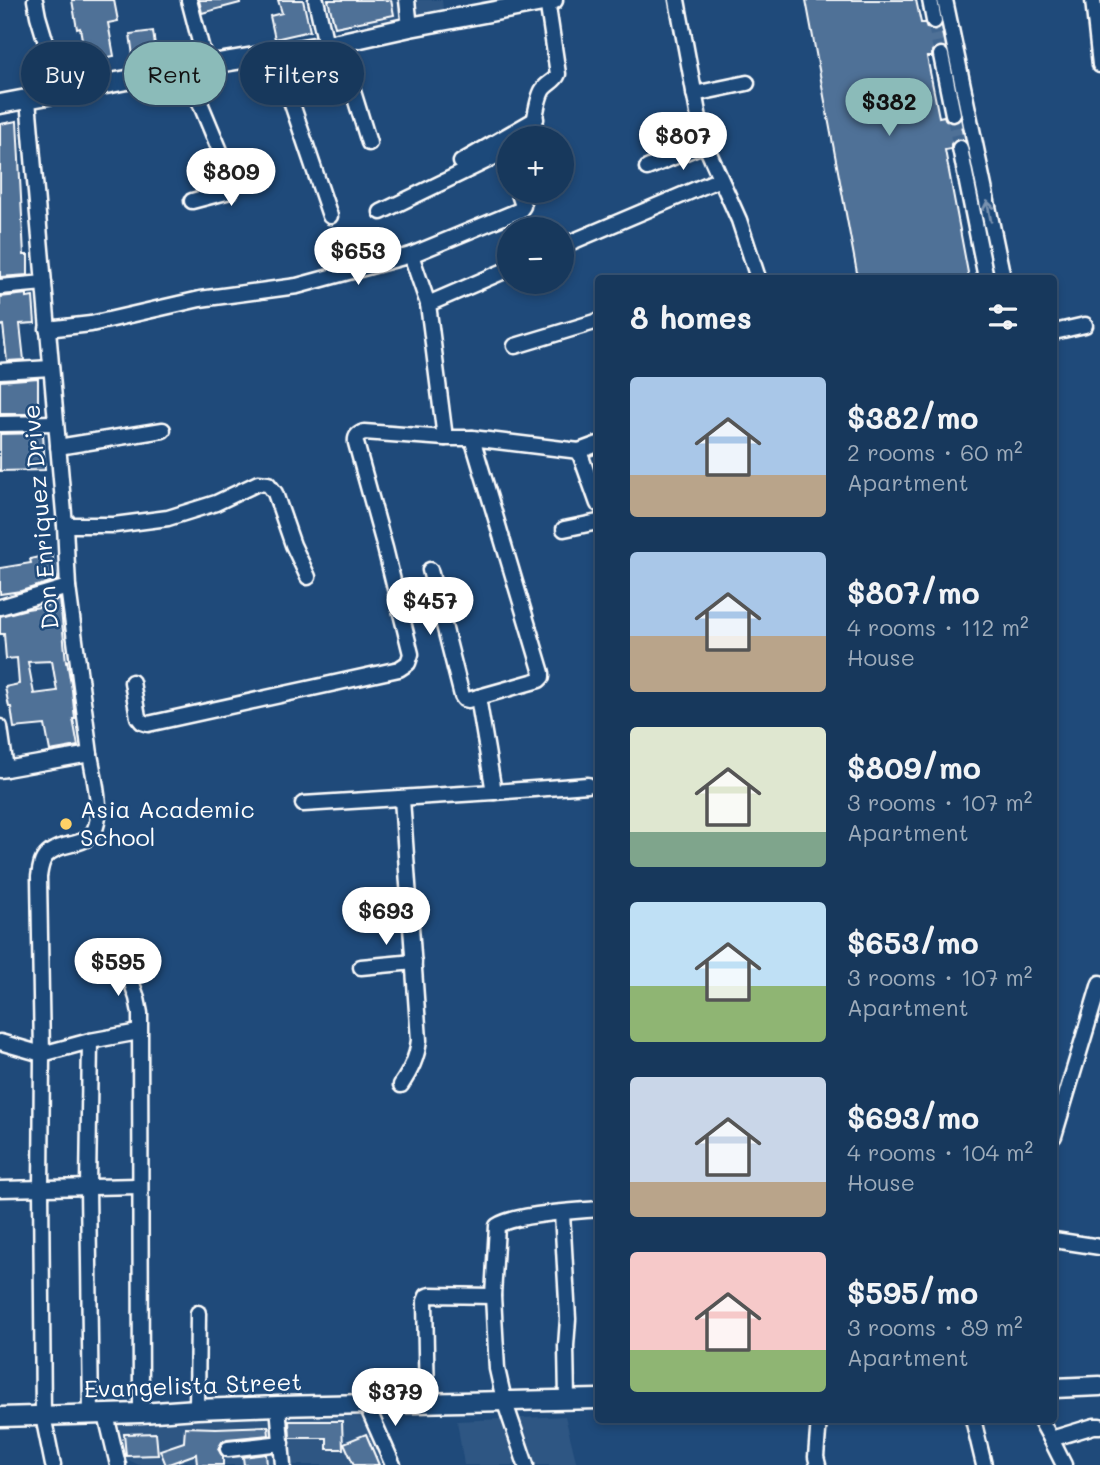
<!DOCTYPE html>
<html lang="en">
<head>
<meta charset="utf-8">
<style>
  body { margin:0; font-family:Mali,sans-serif; background:#203f62; color:#f1f3f6; height:100vh; display:flex; flex-direction:column; font-size:26px; white-space:nowrap }
  * { box-sizing:border-box; margin:0 }
  p { font-size:23px; color:#9eacbb }
  .icon { flex:none; width:38px; height:38px; fill:none; stroke:currentColor; stroke-width:2; stroke-linecap:round; stroke-linejoin:round }
  .map { position:relative; flex:1; overflow:hidden }
  .side { position:absolute; left:595px; top:275px; width:462px; height:1148px; display:flex; flex-direction:column; background:#17385c; border-radius:7px; box-shadow:0 4px 10px #0003,0 0 0 2px #365272 }
  .side>* { flex:none }
  .hud { position:absolute; left:21px; top:42px; width:469px; height:63px; display:flex; gap:14px }
  .controls { position:absolute; left:497px; top:126px; display:grid; gap:14px }
  .controls a { display:grid; place-items:center; width:77px; height:77px; border-radius:50%; background:#17385c; box-shadow:0 4px 10px #0003,0 0 0 2px #365272; font-size:35px }
  .price { position:absolute; translate:-50% -60px; padding:0 16px; border-radius:24px; background:#fff; color:#222; font-size:23px; line-height:46px; filter:drop-shadow(0 2px 4px #0008) }
  .price::after { content:''; position:absolute; left:50%; top:42px; width:21px; height:16px; margin-left:-10px; background:inherit; clip-path:polygon(0 0,100% 0,50% 100%) }
  .price.active { background:#8bbbb9; color:#111 }
  ul { padding:0; list-style:none }
  li { display:flex; align-items:center; gap:21px; height:175px; padding:0 35px }
  li span { display:grid; place-items:center; flex:none; width:196px; height:140px; border-radius:7px; color:#555 }
  li>.icon { margin-inline-start:auto }
  span .icon { width:84px; height:84px; fill:#fffc; stroke-width:1 }
  li b { font-size:30px }
  h2 { display:flex; justify-content:space-between; align-items:center; height:84px; padding:0 35px; font-size:30px }
  .chip { padding:0 24px; border-radius:32px; background:#17385c; box-shadow:0 4px 10px #0003,0 0 0 2px #365272; font-size:24px; line-height:63px }
  .chip.active { background:#8bbbb9; color:#111 }
  .map>svg:first-child { display:block }
</style>
</head>
<body>
<div class="map">
<svg width="1100" height="1465" viewBox="0 0 1100 1465">
  <rect width="100%" height="100%" fill="#1f4a7a"/>
  <filter id="ink" filterUnits="userSpaceOnUse"><feTurbulence type="fractalNoise" baseFrequency=".0143" numOctaves="2"/><feDisplacementMap in="SourceGraphic" scale="14" xChannelSelector="R" yChannelSelector="G"/><feConvolveMatrix kernelMatrix="1 2 1 2 8 2 1 2 1" color-interpolation-filters="sRGB"/></filter>
  <g filter="url(#ink)">
    <g fill="#2e5683">
      <polygon points="362,0 442,0 443,9 367,24"/>
      <polygon points="363,1414 385,1465 189,1465 187,1461 179,1465 139,1465 124,1458 118,1419 280,1418"/>
      <polygon points="565,1416 577,1465 464,1465 457,1421"/>
    </g>
    <g fill="#507197" stroke="#fff" stroke-width="2" fill-rule="evenodd">
      <polygon points="72,0 114,0 118,21 108,23 114,56 86,61 80,28 77,29"/>
      <polygon points="199,0 239,0 240,3 202,13"/>
      <polygon points="278,0 303,0 310,31 275,39 270,16 282,13"/>
      <polygon points="328,0 391,0 394,15 335,27"/>
      <polygon points="806,0 916,0 921,23 925,23 927,28 932,30 936,30 941,28 945,46 940,46 935,47 932,51 932,57 927,57 939,117 944,116 946,121 951,123 956,123 960,120 964,140 959,139 954,140 951,144 951,149 945,150 969,278 858,278"/>
      <polygon points="153,31 156,53 133,56 130,34"/>
      <polygon points="17,121 24,255 28,255 28,275 0,277 0,124"/>
      <polygon points="27,294 27,298 33,297 35,323 20,324 24,360 7,361 3,325 0,326 0,297"/>
      <polygon points="38,378 38,414 0,414 0,381"/>
      <polygon points="43,433 45,470 0,471 0,434"/>
      <polygon points="52,554 57,580 21,591 0,594 0,568 31,563 30,559"/>
      <path d="M60 599 66 662 67 661 72 690 75 719H73L78 746 50 751 45 725 14 728 11 707H9L5 687 19 684 17 658 6 659 4 634H0V616L27 609 47 606V603ZM52 661 57 691 34 694 28 662Z"/>
      <polygon points="289,1421 342,1421 343,1449 327,1449 327,1438 290,1438"/>
      <polygon points="268,1426 269,1435 227,1439 222,1442 218,1449 223,1457 223,1465 197,1465 196,1454 166,1465 160,1450 184,1442 185,1427 216,1428"/>
      <polygon points="156,1433 158,1455 126,1456 124,1434"/>
      <polygon points="366,1434 379,1465 354,1465 344,1443"/>
      <polygon points="266,1454 267,1465 244,1465 243,1457"/>
    </g>
    <g fill="none" stroke-linecap="round" stroke-linejoin="round">
      <g stroke="#41658e" stroke-width="14" stroke-dasharray="14 7" stroke-linecap="butt">
        <polyline points="934,21 941,55"/>
        <polyline points="953,114 960,148"/>
      </g>
      <defs>
        <g id="minor">
          <polyline points="35,0 38,16 61,93"/>
          <polyline points="189,0 206,65"/>
          <polyline points="316,0 326,45"/>
          <polyline points="407,0 410,27"/>
          <polyline points="677,0 701,129 705,144 739,220 758,278"/>
          <polyline points="930,0 934,21"/>
          <polyline points="945,0 1003,278"/>
          <polyline points="1093,0 1100,65"/>
          <polyline points="338,43 369,143"/>
          <polyline points="275,54 330,216"/>
          <polyline points="941,55 953,114"/>
          <polyline points="186,69 233,182 233,187 230,191 192,201"/>
          <polyline points="694,94 747,83"/>
          <path d="M532 138C534 125 536 103 542 91 546 83 555 82 558 74L547 0"/>
          <polyline points="960,148 986,278"/>
          <polyline points="461,162 536,119"/>
          <polyline points="647,168 705,144"/>
          <polyline points="381,212 509,150"/>
          <polyline points="562,246 720,179"/>
          <polyline points="0,287 44,283"/>
          <polyline points="428,304 411,255 520,210 523,206 518,191"/>
          <polyline points="47,329 91,324 200,299 297,286 411,255"/>
          <polyline points="1054,332 1085,325"/>
          <polyline points="515,346 598,321"/>
          <polyline points="0,371 51,368"/>
          <polyline points="0,424 55,423"/>
          <polyline points="445,438 428,304 509,269"/>
          <polyline points="598,444 579,451 598,504"/>
          <polyline points="58,447 163,430"/>
          <polyline points="65,525 114,525 168,518 216,503 258,483 268,484 275,493 293,545 308,577"/>
          <polyline points="564,529 598,522"/>
          <polyline points="430,570 462,696 464,699 468,700 539,680 542,677 542,673 472,438"/>
          <polyline points="0,607 68,587"/>
          <path d="M132 682 138 717 142 722 148 724 399 669 408 663 411 654 385 548 356 443C355 436 358 434 364 432L445 438H472L579 451"/>
          <polyline points="0,727 6,769"/>
          <polyline points="0,770 90,754 68,587 65,525 28,100"/>
          <polyline points="494,792 588,785"/>
          <polyline points="303,804 494,792 478,697"/>
          <polyline points="124,960 137,998 140,1013 141,1413"/>
          <polyline points="361,967 414,962"/>
          <polyline points="90,1041 88,1187 91,1415"/>
          <polyline points="0,1042 42,1054 90,1041 139,1032"/>
          <path d="M401 1085C411 1070 417 1058 419 1040L402 799"/>
          <polyline points="1054,1136 1100,983"/>
          <polyline points="0,1189 139,1186"/>
          <polyline points="562,1213 568,1319 566,1346 567,1399"/>
          <polyline points="1054,1240 1100,1247"/>
          <polyline points="427,1402 425,1301 427,1296 431,1295 493,1296"/>
          <polyline points="366,1404 393,1465"/>
          <polyline points="278,1406 283,1465"/>
          <polyline points="197,1409 198,1313"/>
          <polyline points="106,1415 118,1465"/>
          <polyline points="973,1419 984,1465"/>
          <polyline points="1040,1419 1051,1439 1094,1426 1100,1426"/>
          <polyline points="1051,1439 1064,1465"/>
          <polyline points="228,1449 282,1443"/>
          <path d="M53 1465 43 1416 41 1188 42 1054 39 877C40 870 41 861 46 856 58 841 85 848 94 831 104 814 93 773 90 754"/>
          <path d="M526 1465 504 1400 497 1369 493 1296 497 1226C514 1214 576 1211 598 1209"/>
          <polyline points="818,1465 816,1457 819,1419"/>
        </g>
        <g id="major">
          <polyline points="0,104 206,65 338,43 410,27 553,0"/>
          <polyline points="1054,1388 1100,1386"/>
          <polyline points="0,1417 141,1413 197,1409 278,1406 598,1399"/>
        </g>
      </defs>
      <use href="#minor" stroke="#fff" stroke-width="19"/>
      <use href="#major" stroke="#fff" stroke-width="23"/>
      <use href="#minor" stroke="#1f4a7a" stroke-width="14"/>
      <use href="#major" stroke="#1f4a7a" stroke-width="18"/>
    </g>
    <defs><path id="oneway-shaft" d="M-6 0H5M1.5-3L5.5 0L1.5 3" fill="none" stroke-width="1.6" stroke-linecap="round" stroke-linejoin="round" transform="scale(1.75)"/></defs>
    <use stroke="#7992af" href="#oneway-shaft" transform="translate(989 211) rotate(-101)"/>
  </g>
  <circle fill="#ffd166" stroke="#1f4a7a" stroke-width="2.5" cx="66" cy="824" r="7"/>
  <g text-anchor="middle" stroke-width="5" stroke-linejoin="round" paint-order="stroke">
    <g font-size="24" fill="#fff" stroke="#1f4a7a">
      <text transform="translate(41 517) rotate(-95)" y="8">Don Enriquez Drive</text>
      <text transform="translate(193 1386) rotate(-2)" y="8">Evangelista Street</text>
    </g>
    <g font-size="24" fill="#fff" stroke="#1f4a7a" text-anchor="start">
      <text x="80" y="818">Asia Academic<tspan x="80" dy="28">School</tspan></text>
    </g>
  </g>
</svg>
<div class="controls">
<a>+</a>
<a>−</a>
</div>
<b class="price active" style="left:889px;top:138px">$382</b>
<b class="price" style="left:683px;top:172px">$807</b>
<b class="price" style="left:231px;top:208px">$809</b>
<b class="price" style="left:358px;top:287px">$653</b>
<b class="price" style="left:430px;top:637px">$457</b>
<b class="price" style="left:386px;top:947px">$693</b>
<b class="price" style="left:118px;top:998px">$595</b>
<b class="price" style="left:395px;top:1428px">$379</b>
<div class="hud">
<a class="chip">Buy</a>
<a class="chip active">Rent</a>
<a class="chip">Filters</a>
</div>
<section class="side">
<h2>8 homes<svg class="icon" aria-label="filters" viewBox="0 0 24 24"><path d="M4 7h16M4 17h16"/><circle cx="9" cy="7" r="2"/><circle cx="15" cy="17" r="2"/></svg></h2>
<ul>
<li><span style="background:linear-gradient(#a9c7e8 70%,#b9a48a 0)"><svg class="icon" aria-label="home" viewBox="0 0 24 24"><path d="M3 11l9-7 9 7M6 9v11h12V9"/></svg></span><div><b>$382/mo</b><p>2 rooms · 60 m²</p><p>Apartment</p></div></li>
<li><span style="background:linear-gradient(#a9c7e8 60%,#b9a48a 0)"><svg class="icon" aria-label="home" viewBox="0 0 24 24"><path d="M3 11l9-7 9 7M6 9v11h12V9"/></svg></span><div><b>$807/mo</b><p>4 rooms · 112 m²</p><p>House</p></div></li>
<li><span style="background:linear-gradient(#dfe7d0 75%,#7fa58c 0)"><svg class="icon" aria-label="home" viewBox="0 0 24 24"><path d="M3 11l9-7 9 7M6 9v11h12V9"/></svg></span><div><b>$809/mo</b><p>3 rooms · 107 m²</p><p>Apartment</p></div></li>
<li><span style="background:linear-gradient(#bfe0f5 60%,#8fb573 0)"><svg class="icon" aria-label="home" viewBox="0 0 24 24"><path d="M3 11l9-7 9 7M6 9v11h12V9"/></svg></span><div><b>$653/mo</b><p>3 rooms · 107 m²</p><p>Apartment</p></div></li>
<li><span style="background:linear-gradient(#c9d6e8 75%,#b9a48a 0)"><svg class="icon" aria-label="home" viewBox="0 0 24 24"><path d="M3 11l9-7 9 7M6 9v11h12V9"/></svg></span><div><b>$693/mo</b><p>4 rooms · 104 m²</p><p>House</p></div></li>
<li><span style="background:linear-gradient(#f6c9c9 70%,#8fb573 0)"><svg class="icon" aria-label="home" viewBox="0 0 24 24"><path d="M3 11l9-7 9 7M6 9v11h12V9"/></svg></span><div><b>$595/mo</b><p>3 rooms · 89 m²</p><p>Apartment</p></div></li>
</ul>
</section>
</div>
</body>
</html>
